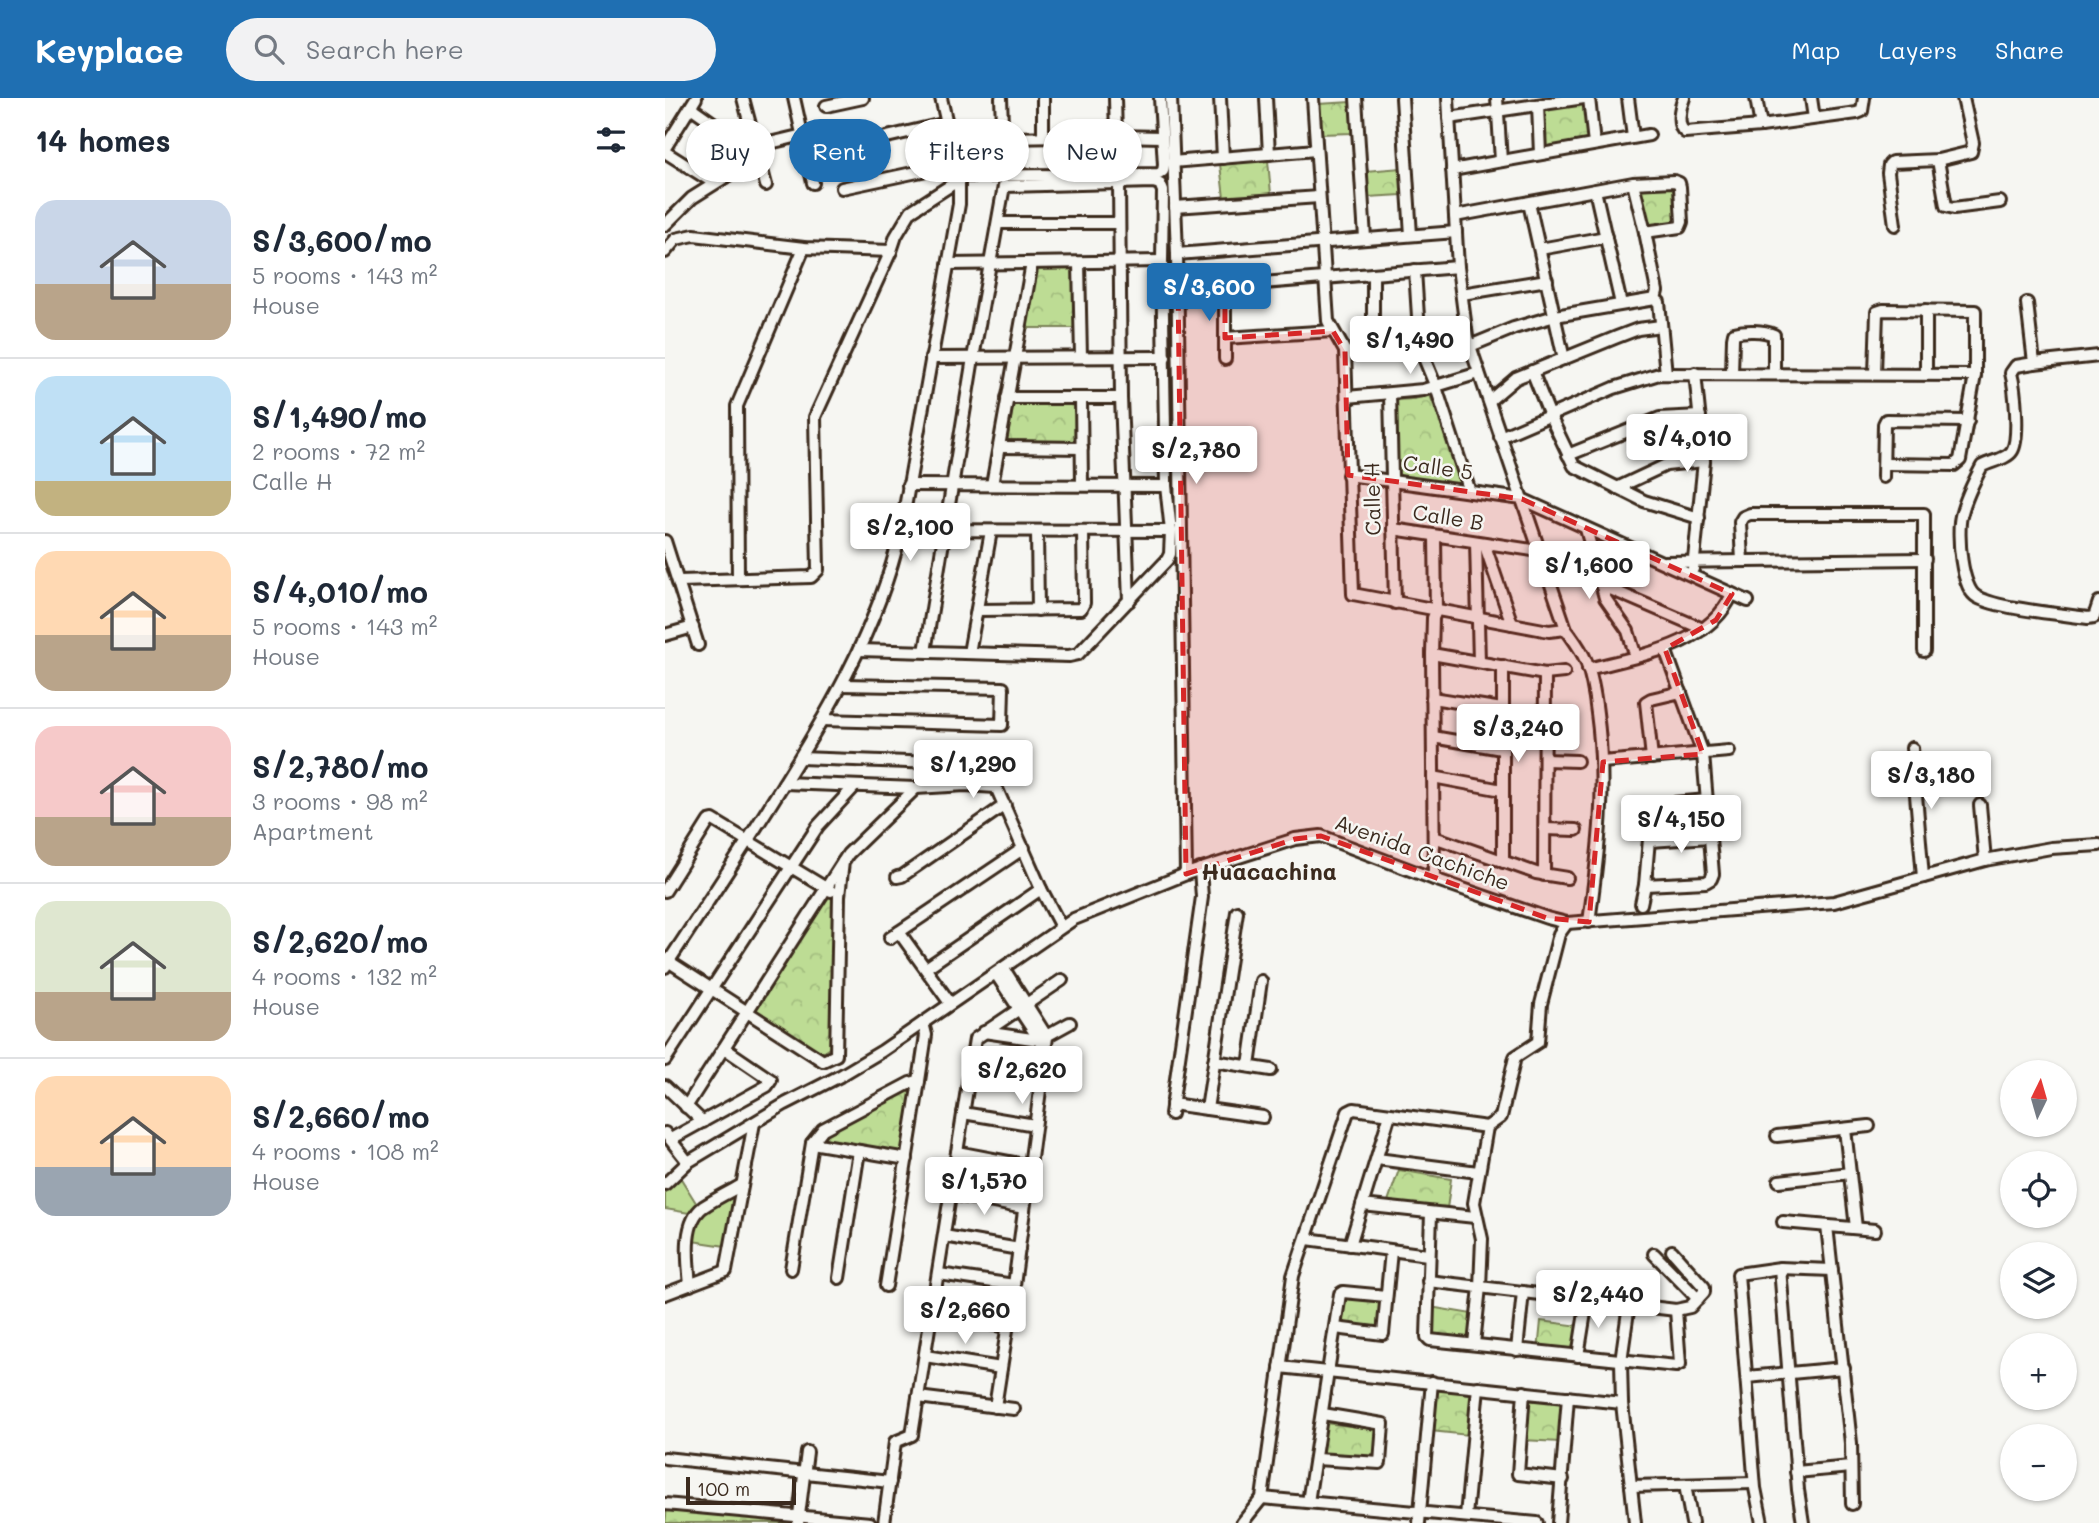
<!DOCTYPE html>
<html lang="en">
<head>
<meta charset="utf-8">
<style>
  body { margin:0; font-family:Mali,sans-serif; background:#f2f2f3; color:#1f2937; height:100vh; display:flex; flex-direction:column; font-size:26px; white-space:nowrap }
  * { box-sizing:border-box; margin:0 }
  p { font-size:23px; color:#747a83 }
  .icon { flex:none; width:38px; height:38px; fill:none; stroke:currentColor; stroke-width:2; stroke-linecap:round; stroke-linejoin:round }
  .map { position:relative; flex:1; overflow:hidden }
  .details { display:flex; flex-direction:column; background:#fff; width:665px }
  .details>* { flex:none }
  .hud { position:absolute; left:21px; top:21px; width:665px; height:63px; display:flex; gap:14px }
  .needle { width:46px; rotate:5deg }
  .buttons { position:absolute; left:1335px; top:962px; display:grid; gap:14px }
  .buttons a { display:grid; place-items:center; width:77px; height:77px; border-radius:50%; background:#fff; box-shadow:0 2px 5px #0004; font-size:35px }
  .scale { position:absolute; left:21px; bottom:18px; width:110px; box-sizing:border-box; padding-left:7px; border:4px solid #3b2a1e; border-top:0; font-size:19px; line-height:24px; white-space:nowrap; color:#3b2a1e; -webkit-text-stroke:5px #f6f6f2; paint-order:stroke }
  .price { position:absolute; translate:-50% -60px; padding:0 16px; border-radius:7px; background:#fff; color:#222; font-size:23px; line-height:46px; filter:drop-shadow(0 2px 4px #0008) }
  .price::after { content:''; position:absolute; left:50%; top:42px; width:21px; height:16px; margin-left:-10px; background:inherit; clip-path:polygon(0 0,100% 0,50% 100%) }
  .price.active { background:#1f6fb2; color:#fff }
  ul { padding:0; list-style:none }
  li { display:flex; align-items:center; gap:21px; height:175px; padding:0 35px }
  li+li { border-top:2px solid #e0e1e3 }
  li span { display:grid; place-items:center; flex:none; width:196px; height:140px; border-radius:21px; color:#555 }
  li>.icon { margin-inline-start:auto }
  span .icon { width:84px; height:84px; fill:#fffc; stroke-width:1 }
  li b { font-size:30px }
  h2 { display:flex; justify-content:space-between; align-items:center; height:84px; padding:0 35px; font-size:30px }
  .pill { padding:0 24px; border-radius:32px; background:#fff; box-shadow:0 2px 5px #0004; font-size:24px; line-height:63px }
  .pill.active { background:#1f6fb2; color:#fff }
  header { display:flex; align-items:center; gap:42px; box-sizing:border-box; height:98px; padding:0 35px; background:#1f6fb2; color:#fff }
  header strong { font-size:33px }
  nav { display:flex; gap:38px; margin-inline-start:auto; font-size:24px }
  .search { width:490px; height:63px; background:#f2f2f3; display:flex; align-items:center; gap:18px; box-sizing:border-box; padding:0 24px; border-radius:38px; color:#747a83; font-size:26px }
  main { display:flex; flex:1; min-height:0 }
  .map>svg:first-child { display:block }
</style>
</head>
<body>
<header>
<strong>Keyplace</strong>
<div class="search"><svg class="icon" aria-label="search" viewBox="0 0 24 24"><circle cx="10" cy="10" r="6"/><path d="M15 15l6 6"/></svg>Search here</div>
<nav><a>Map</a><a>Layers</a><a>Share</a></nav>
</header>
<main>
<section class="details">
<h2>14 homes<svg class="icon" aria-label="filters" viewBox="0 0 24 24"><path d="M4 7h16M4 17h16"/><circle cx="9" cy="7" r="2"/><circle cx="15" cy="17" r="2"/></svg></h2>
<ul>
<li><span style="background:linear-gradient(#c9d6e8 60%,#b9a48a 0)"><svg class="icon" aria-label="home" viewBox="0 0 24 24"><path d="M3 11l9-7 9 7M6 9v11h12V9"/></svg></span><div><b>S/3,600/mo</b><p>5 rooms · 143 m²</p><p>House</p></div></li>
<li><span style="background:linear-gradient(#bfe0f5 75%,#c2b280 0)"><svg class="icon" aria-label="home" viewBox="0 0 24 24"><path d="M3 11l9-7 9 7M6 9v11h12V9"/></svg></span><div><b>S/1,490/mo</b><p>2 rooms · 72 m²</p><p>Calle H</p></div></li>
<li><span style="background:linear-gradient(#ffd9b3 60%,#b9a48a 0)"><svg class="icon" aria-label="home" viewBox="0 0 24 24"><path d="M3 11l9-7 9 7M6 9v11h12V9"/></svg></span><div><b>S/4,010/mo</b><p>5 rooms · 143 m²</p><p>House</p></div></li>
<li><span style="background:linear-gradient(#f6c9c9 65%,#b9a48a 0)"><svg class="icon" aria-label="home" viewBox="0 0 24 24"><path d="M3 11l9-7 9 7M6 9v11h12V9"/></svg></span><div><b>S/2,780/mo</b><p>3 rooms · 98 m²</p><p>Apartment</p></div></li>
<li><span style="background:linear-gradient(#dfe7d0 65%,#b9a48a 0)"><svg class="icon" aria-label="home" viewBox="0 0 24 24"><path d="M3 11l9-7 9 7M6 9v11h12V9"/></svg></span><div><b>S/2,620/mo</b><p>4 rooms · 132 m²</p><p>House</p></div></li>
<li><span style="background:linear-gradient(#ffd9b3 65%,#9aa5b1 0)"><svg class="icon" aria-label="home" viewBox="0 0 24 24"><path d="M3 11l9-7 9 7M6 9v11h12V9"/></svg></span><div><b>S/2,660/mo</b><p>4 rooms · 108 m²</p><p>House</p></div></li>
</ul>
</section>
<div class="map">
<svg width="1434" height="1425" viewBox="0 0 1434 1425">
  <defs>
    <pattern id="forest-crowns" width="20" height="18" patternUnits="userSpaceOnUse" patternTransform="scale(1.75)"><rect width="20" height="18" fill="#bddc94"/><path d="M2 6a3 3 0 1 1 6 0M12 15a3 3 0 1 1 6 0" fill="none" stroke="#a3bd7f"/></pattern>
  </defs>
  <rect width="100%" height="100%" fill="#f6f6f2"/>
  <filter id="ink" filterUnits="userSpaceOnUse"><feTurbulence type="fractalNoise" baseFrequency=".0143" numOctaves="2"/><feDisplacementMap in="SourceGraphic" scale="14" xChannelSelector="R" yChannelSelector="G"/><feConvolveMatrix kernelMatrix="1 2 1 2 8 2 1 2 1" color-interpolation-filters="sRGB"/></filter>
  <g filter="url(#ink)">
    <g fill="#bddc94" stroke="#7c8359" stroke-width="2">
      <polygon points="15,1079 33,1108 24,1115 0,1111 0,1094"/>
      <polygon points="70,1096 61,1148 27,1143 31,1120"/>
    </g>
    <g fill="url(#forest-crowns)" stroke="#7c8359" stroke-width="2">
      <polygon points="686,4 688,35 655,36 653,6"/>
      <polygon points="922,4 926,44 880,52 877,12"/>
      <polygon points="603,62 606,96 559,100 555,66"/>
      <polygon points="736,70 737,97 703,99 701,73"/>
      <polygon points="1009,86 1012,126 983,131 974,93 976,90"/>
      <polygon points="368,168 411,168 413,230 357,230"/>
      <polygon points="765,297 798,387 797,391 732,381 730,302 749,301"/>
      <polygon points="413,303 414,347 341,347 349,304"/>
      <polygon points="161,795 171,800 167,948 156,956 86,912"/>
      <polygon points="246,987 251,989 240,1057 154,1044 154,1038"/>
      <polygon points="734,1072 786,1081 781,1118 721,1109"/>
      <polygon points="678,1200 712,1204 715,1208 713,1235 673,1228"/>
      <polygon points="765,1209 807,1216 805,1244 764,1240"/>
      <polygon points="876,1223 915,1228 910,1257 873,1253"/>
      <polygon points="773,1291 807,1295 803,1337 766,1333 769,1294"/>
      <polygon points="865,1301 899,1305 895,1344 858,1342 862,1304"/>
      <polygon points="659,1325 712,1331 714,1335 711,1365 653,1358"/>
      <polygon points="2,1410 126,1425 0,1425"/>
    </g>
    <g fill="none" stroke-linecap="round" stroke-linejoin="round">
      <defs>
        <g id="minor">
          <polyline points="78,0 101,87"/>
          <polyline points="129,0 148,85"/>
          <polyline points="336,0 339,77"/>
          <polyline points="378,0 378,38"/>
          <polyline points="450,0 451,38"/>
          <polyline points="506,0 512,156 521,776"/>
          <polyline points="555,0 558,60"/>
          <polyline points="601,0 604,56"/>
          <polyline points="648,0 663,223 680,253 685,256 740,254 755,250"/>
          <polyline points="691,0 700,140"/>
          <polyline points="737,0 746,137"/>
          <path d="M783 0 793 169 802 239 901 531C908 541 916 551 921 563 927 579 930 598 932 615 942 689 934 751 924 824"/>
          <polyline points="832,0 836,63"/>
          <polyline points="924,0 929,46"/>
          <polyline points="963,0 968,39"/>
          <path d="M1019 0C1015 9 1011 28 1020 34L1096 28 1192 15 1197 13 1199 0"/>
          <polyline points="1091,0 1096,28"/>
          <polyline points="1146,0 1149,20"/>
          <polyline points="873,7 875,56"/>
          <polyline points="161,8 198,0"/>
          <polyline points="27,10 84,50"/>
          <polyline points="784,20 919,0"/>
          <polyline points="338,40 451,38 497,39"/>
          <polyline points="0,50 31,0"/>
          <polyline points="170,51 282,25"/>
          <polyline points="0,54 49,85"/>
          <polyline points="1273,62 1281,108 1289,110 1335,104"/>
          <polyline points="507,64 651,52"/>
          <polyline points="787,72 984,37"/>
          <polyline points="294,78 494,76 498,73 499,67 495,0"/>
          <polyline points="454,85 456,300 464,503"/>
          <polyline points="177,90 290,66"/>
          <polyline points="930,92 956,206"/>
          <polyline points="864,105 899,261"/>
          <polyline points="510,109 654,99"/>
          <polyline points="790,118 968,85 1009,83 1014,85 1015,89 1017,124 1015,129 980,134 968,85"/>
          <polyline points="333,125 454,125"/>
          <polyline points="0,127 27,100 62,78 84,50 138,37"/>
          <polyline points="1230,127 1223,75 1224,67 1227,64 1273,62 1306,54 1308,45 1298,0"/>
          <polyline points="980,134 992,193 990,201"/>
          <polyline points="875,151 941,139"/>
          <polyline points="0,154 11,141 29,137 139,150 226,153 231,138 246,113 294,82"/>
          <polyline points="512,156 791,134"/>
          <polyline points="414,165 416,259"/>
          <polyline points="283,166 497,163"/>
          <polyline points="750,172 755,250 771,289 805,394"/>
          <polyline points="708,176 708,255"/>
          <polyline points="560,188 560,261"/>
          <polyline points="513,192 793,169"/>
          <polyline points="797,196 882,182"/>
          <path d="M1362 205 1369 265 1351 268 1346 275C1350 290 1355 340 1347 353 1342 361 1326 363 1317 368 1309 383 1300 402 1296 418 1292 435 1296 491 1312 499 1334 511 1396 516 1423 520L1429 519 1434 504"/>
          <polyline points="1261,212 1261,276"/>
          <polyline points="560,240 668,233"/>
          <polyline points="805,248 849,230 890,218 990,201 994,204 1001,276"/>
          <polyline points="680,253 688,496 884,533 901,531"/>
          <polyline points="266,260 500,259"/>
          <polyline points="1369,265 1434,258"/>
          <polyline points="867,273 885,318 909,368 979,403 1034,420"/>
          <path d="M1067 276 1068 240 1069 235C1080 232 1098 232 1109 237V276"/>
          <polyline points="1210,276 1212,214 1218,212 1310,213 1310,277 1295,362 1289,367 1219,366"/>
          <polyline points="725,296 730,505"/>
          <polyline points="682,299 758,292 814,275"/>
          <polyline points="342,300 456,300"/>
          <polyline points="416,300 417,387"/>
          <polyline points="824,303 851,280 952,239 973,231 996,228"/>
          <polyline points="835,339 949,290 994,276 1310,277"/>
          <polyline points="334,349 417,350"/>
          <polyline points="903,357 995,320 1035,318"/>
          <polyline points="683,377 857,401 1083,503"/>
          <polyline points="1218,379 1219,326 1221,322 1303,323"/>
          <polyline points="243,387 501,388"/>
          <polyline points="327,387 367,165"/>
          <polyline points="952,390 1001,367 1039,363"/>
          <polyline points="728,431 874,453"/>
          <polyline points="921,431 940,500 963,533 971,559"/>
          <polyline points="236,432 506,433"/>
          <polyline points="372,433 373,512"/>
          <polyline points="0,443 33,547"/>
          <polyline points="811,444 814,564"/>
          <polyline points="819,445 847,526"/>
          <polyline points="1077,463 1075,424 1078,419 1085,416 1259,416 1259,553"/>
          <polyline points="1000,464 1260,461"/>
          <polyline points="1028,471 1039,363 1030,275"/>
          <polyline points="73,481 72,308 139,150"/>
          <polyline points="15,483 146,479 153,472 150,319 226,153"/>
          <polyline points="936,487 1038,531"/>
          <polyline points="312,512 416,511 419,505 418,433"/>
          <polyline points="0,537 28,529"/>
          <polyline points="194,552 404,558 413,556 502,462 505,456 506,433 501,388 497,163 498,93 495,86 488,84 339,88 308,260 260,554"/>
          <polyline points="304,555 326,433"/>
          <polyline points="767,556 880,576 899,574"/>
          <polyline points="838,568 838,764"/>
          <path d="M923 571C972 558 1045 548 1067 496"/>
          <polyline points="767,600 837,611"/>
          <polyline points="157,622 337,627 338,590 177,587"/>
          <polyline points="768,639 837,651"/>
          <polyline points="1247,650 1258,779"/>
          <polyline points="135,660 297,666"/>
          <polyline points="987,660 981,604 986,601 1016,594"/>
          <polyline points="881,662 912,663"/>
          <polyline points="937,664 1064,653"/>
          <polyline points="768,679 837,692"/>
          <polyline points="119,685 251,690 300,687 331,689 376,791 396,829"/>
          <polyline points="1315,707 1320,762"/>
          <polyline points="880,731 911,732"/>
          <polyline points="769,739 871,775 902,780"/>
          <polyline points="985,743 1045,739"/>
          <polyline points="879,777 880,576"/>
          <polyline points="232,779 237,778 340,707"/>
          <polyline points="769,781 767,556 768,520 771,513 770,438"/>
          <polyline points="980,787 1041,784 1046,781 1048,776 1038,656 1000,551"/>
          <polyline points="0,793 44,723 48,722 166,793"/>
          <polyline points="976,806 980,787 987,707 1042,702"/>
          <polyline points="234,834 285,905"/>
          <polyline points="225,840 359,750"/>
          <polyline points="0,861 158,963 171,957 174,798 178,764"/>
          <path d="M0 869C35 816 70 763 104 709 159 622 213 533 236 432L294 106V78L276 0"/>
          <polyline points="261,870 376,791"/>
          <polyline points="339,871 382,939 365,1068"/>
          <polyline points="331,876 381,952"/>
          <polyline points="319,934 374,942 405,925"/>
          <polyline points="0,962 153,728 189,689"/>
          <polyline points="549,963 606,972"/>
          <polyline points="584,968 596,883"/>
          <polyline points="304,975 376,986"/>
          <polyline points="0,988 38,1024"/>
          <polyline points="507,1006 598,1019"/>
          <polyline points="21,1009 183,756 251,690"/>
          <polyline points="542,1011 572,814"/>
          <polyline points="298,1015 370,1027"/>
          <polyline points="506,1016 537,799 535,771"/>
          <polyline points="1180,1031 1191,1130"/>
          <polyline points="0,1035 23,1064"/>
          <polyline points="1112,1038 1204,1028"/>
          <polyline points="6,1041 102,988 106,982 59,950"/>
          <polyline points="147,1045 242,1061"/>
          <polyline points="292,1054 365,1068 349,1187"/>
          <polyline points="712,1061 813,1074"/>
          <polyline points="1114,1083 1185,1075"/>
          <polyline points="0,1086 23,1064 120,1006 175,978 217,953 409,821 521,776 630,741 656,738 769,781 882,820 902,825 1169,804 1320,762 1386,750 1434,747"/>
          <polyline points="286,1096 359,1110"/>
          <polyline points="697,1107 810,1119"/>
          <polyline points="766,1115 762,1239 765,1242 1011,1268 1015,1266 1011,1212"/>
          <polyline points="1118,1124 1210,1132"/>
          <polyline points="1162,1128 1186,1345 1187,1406"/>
          <polyline points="279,1138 354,1151"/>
          <polyline points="642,1141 763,1157"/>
          <polyline points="685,1147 725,1016"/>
          <polyline points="989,1156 1033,1201"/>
          <polyline points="1115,1170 1133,1392 1138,1425"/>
          <polyline points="126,1171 147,1045 158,1031 245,985 254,983"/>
          <polyline points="274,1176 349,1187 330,1309"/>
          <polyline points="174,1180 194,1053"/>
          <polyline points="763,1183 1011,1212 1025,1209 1039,1194 1039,1189 1007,1153"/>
          <path d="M25 1187C23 1164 17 1125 38 1109 50 1101 64 1094 77 1087"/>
          <polyline points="221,1188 254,983 261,937 258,925"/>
          <polyline points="0,1196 61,1173 89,1025"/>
          <polyline points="964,1206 956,1263 957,1305 970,1425"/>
          <polyline points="267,1216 343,1229"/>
          <polyline points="670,1230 718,1236 726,1153"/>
          <polyline points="809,1246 815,1189 817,1141 809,1105 822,1029 836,1019 850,959 873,944 876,906 894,836 902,825"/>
          <polyline points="852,1252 858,1194"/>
          <polyline points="260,1258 336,1270"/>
          <polyline points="913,1258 922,1202"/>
          <polyline points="615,1269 957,1305"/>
          <polyline points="1082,1279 1179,1270"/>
          <polyline points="859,1294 853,1376 898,1381"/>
          <polyline points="253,1299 349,1311"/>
          <polyline points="0,1360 225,1384"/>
          <polyline points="651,1361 715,1365 718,1326 658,1316"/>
          <polyline points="1131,1374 1186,1369"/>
          <polyline points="1020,1387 1027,1425"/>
          <polyline points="966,1388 1089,1385"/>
          <polyline points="597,1400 872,1425"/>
          <polyline points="643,1404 675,1196 678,1194 721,1198"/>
          <polyline points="0,1406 205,1425"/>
          <polyline points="801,1418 813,1289"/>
          <polyline points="133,1425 142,1354"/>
          <polyline points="219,1425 230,1344 247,1337 310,941 397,882"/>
          <polyline points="577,1425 597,1400 628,1178 683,1014 689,1011 822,1029"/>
          <polyline points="754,1425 767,1284"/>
          <polyline points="893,1425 903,1299"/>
          <polyline points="1097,1425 1090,1390 1073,1176 1115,1170 1167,1172"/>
        </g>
      </defs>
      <use href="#minor" stroke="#3b2a1e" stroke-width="16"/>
      <use href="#minor" stroke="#f6f6f2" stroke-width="10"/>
    </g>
  </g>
  <path fill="#d62828" fill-opacity="0.2" stroke="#d62828" stroke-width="5" stroke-dasharray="14 9" stroke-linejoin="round" d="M560 188V240L668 233 680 253 683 377 857 401 1067 496 1051 522 1000 551 1038 656 938 664 924 824 882 820 656 738 630 741 521 776 513 192Z"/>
  <g text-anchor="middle" stroke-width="5" stroke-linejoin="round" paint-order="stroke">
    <g font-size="21" fill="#3b2a1e" stroke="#f6f6f2">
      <text transform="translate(773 370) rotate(8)" y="7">Calle 5</text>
      <text transform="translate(708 401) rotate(-91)" y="7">Calle H</text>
      <text transform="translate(783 420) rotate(9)" y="7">Calle B</text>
      <text transform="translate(757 755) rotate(20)" y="7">Avenida Cachiche</text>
    </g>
    <g font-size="23" font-weight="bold" fill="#3b2a1e" stroke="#f6f6f2">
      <text x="604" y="782">Huacachina</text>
    </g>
  </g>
</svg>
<div class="buttons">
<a><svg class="needle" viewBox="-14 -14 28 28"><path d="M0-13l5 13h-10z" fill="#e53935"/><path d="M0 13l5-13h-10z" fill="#747a83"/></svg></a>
<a><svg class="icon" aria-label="locate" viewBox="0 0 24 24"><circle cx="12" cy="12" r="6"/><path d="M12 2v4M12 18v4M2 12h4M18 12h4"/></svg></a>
<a><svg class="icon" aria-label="layers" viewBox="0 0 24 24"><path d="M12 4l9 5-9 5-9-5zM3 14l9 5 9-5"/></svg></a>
<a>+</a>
<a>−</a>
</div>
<div class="scale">100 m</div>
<b class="price active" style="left:544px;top:225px">S/3,600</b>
<b class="price" style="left:745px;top:278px">S/1,490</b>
<b class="price" style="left:1022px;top:376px">S/4,010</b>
<b class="price" style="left:531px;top:388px">S/2,780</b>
<b class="price" style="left:245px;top:465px">S/2,100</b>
<b class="price" style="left:924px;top:503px">S/1,600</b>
<b class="price" style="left:853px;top:666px">S/3,240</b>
<b class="price" style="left:308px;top:702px">S/1,290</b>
<b class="price" style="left:1266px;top:713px">S/3,180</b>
<b class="price" style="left:1016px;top:757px">S/4,150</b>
<b class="price" style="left:357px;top:1008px">S/2,620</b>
<b class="price" style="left:319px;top:1119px">S/1,570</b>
<b class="price" style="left:933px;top:1232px">S/2,440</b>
<b class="price" style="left:300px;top:1248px">S/2,660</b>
<div class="hud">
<a class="pill">Buy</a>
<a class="pill active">Rent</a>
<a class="pill">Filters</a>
<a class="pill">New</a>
</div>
</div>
</main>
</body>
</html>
